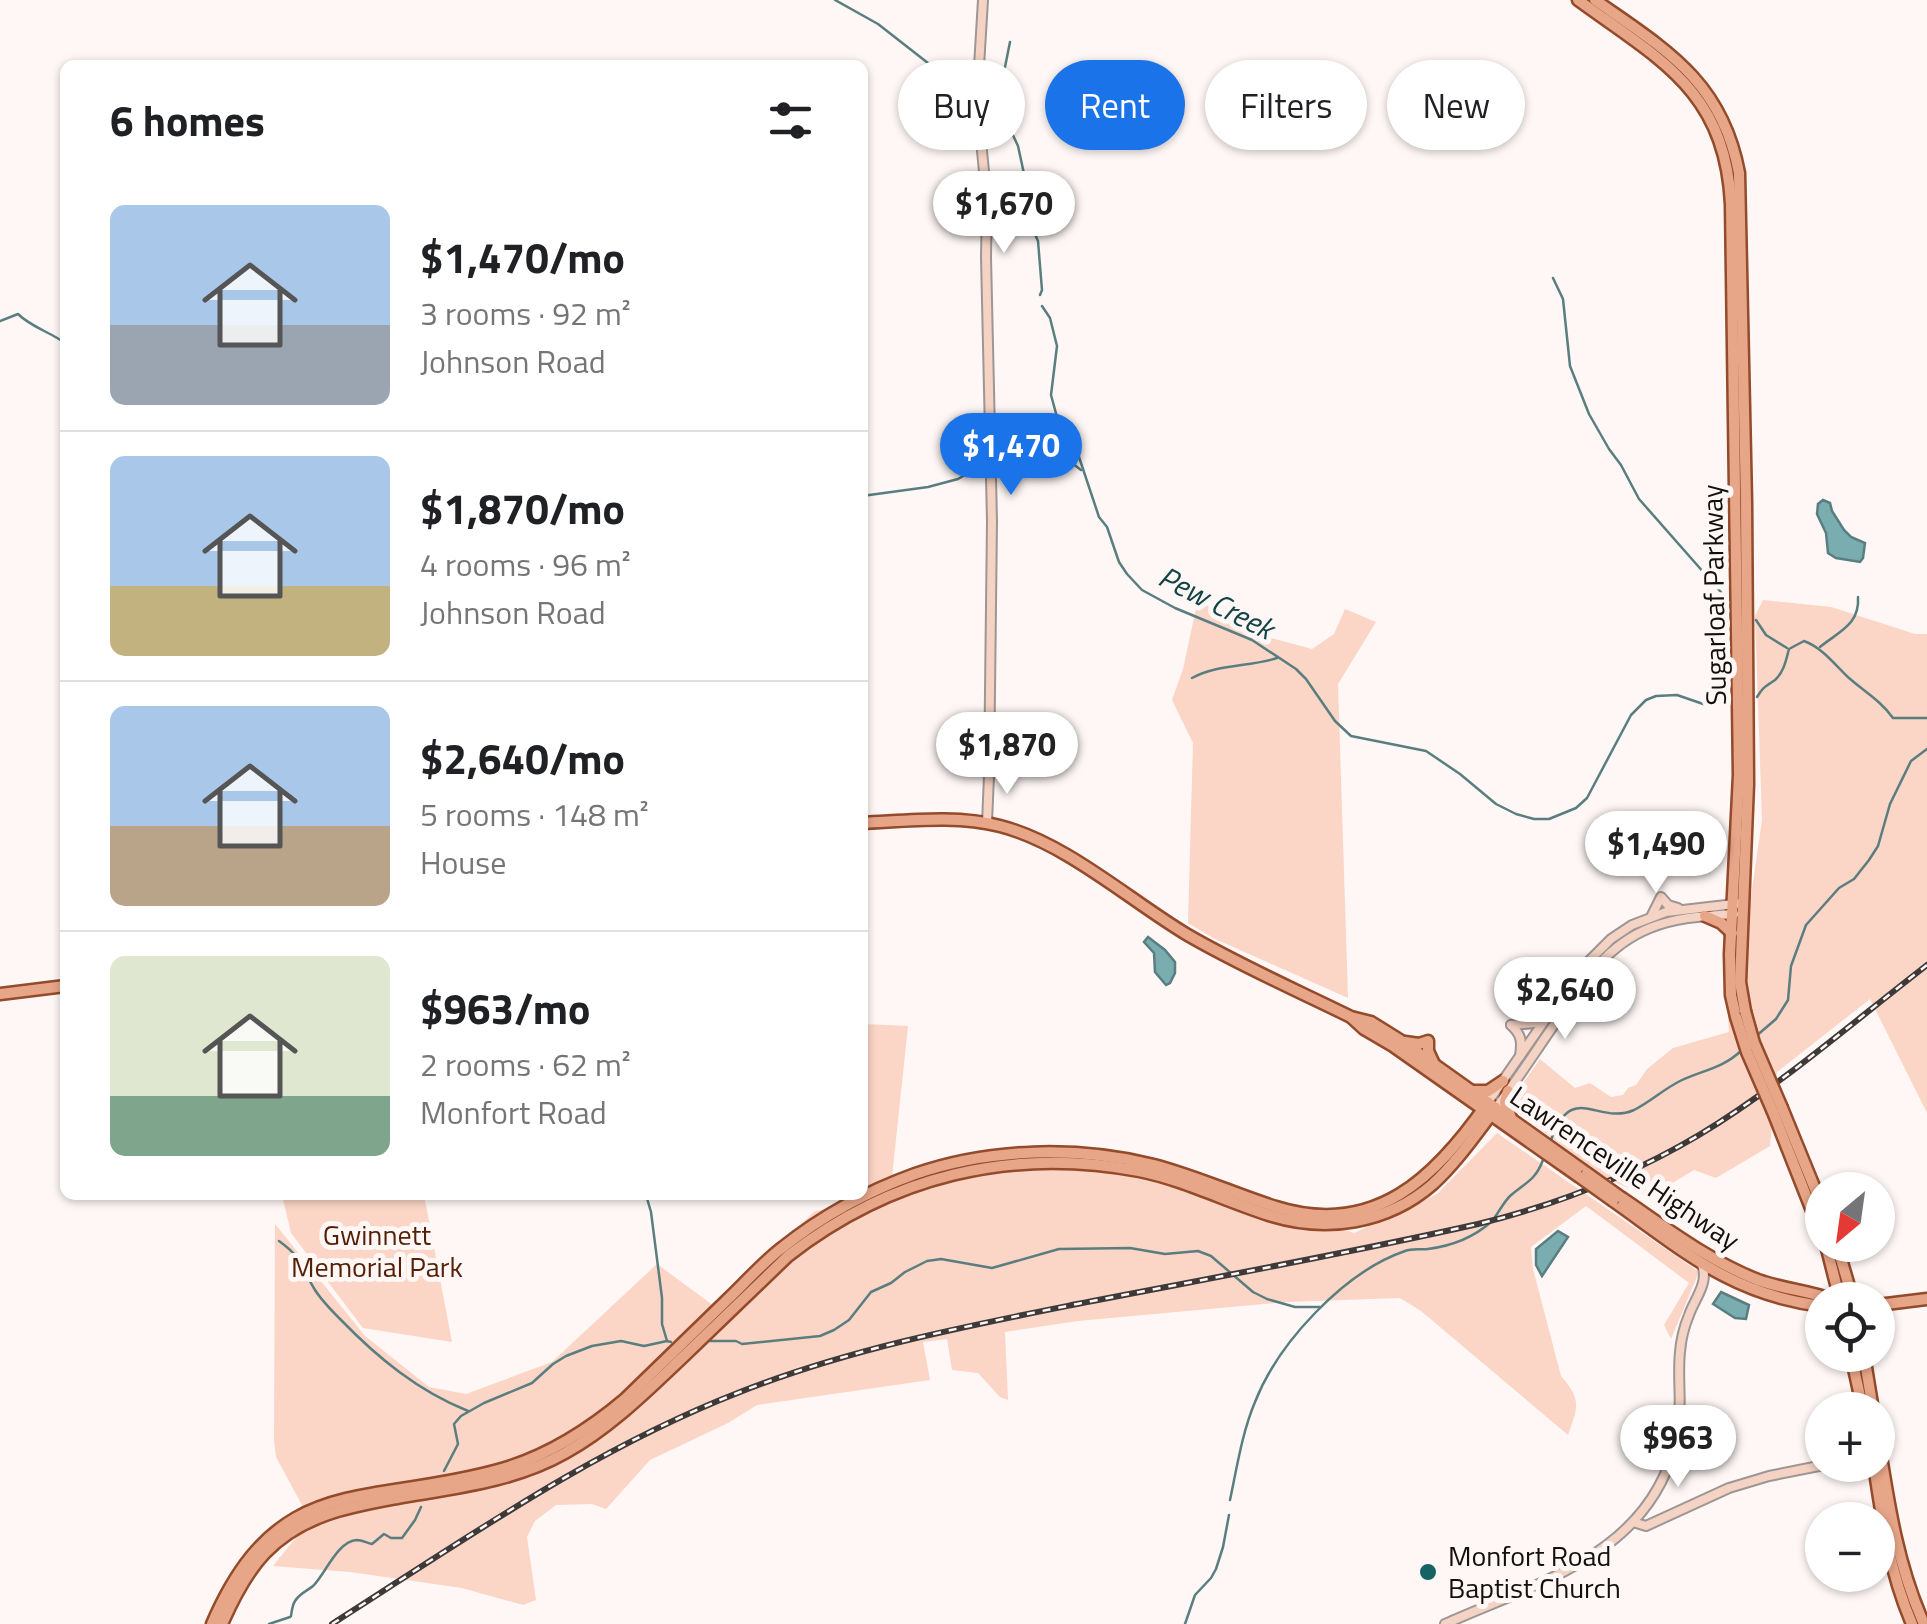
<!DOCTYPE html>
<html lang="en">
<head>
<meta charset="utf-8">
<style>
  body { margin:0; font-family:"Titillium Web",sans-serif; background:#f2f2f2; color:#202124; height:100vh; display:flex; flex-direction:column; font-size:38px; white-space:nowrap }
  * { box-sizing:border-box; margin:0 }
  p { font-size:32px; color:#757577 }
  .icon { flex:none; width:55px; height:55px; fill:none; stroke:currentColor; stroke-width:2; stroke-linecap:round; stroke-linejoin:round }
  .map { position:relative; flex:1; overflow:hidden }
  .details { position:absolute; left:60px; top:60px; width:808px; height:1140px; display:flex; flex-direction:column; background:#fff; border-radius:15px; box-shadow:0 2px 8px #0004 }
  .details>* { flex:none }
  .banner { position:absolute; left:898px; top:60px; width:878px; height:90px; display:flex; gap:20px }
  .needle { width:65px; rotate:209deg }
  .tools { position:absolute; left:1805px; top:1172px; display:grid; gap:20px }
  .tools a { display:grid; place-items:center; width:90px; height:90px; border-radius:50%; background:#fff; box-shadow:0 2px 8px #0004; font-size:50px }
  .price { position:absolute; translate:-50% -85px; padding:0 22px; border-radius:35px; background:#fff; color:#222; font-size:32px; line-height:65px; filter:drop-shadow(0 2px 5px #0008) }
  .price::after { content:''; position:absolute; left:50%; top:60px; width:30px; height:22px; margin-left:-15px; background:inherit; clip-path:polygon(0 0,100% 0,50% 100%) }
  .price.active { background:#1a73e8; color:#fff }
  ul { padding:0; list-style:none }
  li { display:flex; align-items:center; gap:30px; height:250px; padding:0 50px }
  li+li { border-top:2px solid #e0e0e0 }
  li span { display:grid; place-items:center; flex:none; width:280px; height:200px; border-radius:15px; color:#555 }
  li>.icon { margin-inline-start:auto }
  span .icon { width:120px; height:120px; fill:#fffc; stroke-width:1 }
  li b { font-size:42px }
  h2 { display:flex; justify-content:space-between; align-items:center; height:120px; padding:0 50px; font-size:42px }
  .pill { padding:0 35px; border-radius:45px; background:#fff; box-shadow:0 2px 8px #0004; font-size:35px; line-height:90px }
  .pill.active { background:#1a73e8; color:#fff }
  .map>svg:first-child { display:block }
</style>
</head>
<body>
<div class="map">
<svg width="1927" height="1624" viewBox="0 0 1927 1624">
  <rect width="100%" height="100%" fill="#fef7f5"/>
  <g fill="#fbd5c6">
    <polygon points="1198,599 1227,621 1260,635 1312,649 1334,634 1345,609 1376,622 1338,684 1348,998 1213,938 1188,923 1193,743 1172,700 1183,669"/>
    <polygon points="1763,600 1831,607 1915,634 1927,634 1927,1113 1870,999 1777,1072 1770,1146 1716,1178 1694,1170 1649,1197 1605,1178 1517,1112 1510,1102 1540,1059 1575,1088 1590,1083 1611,1097 1623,1095 1628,1088 1636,1085 1647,1069 1673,1048 1729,1032 1722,928 1746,931 1762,820 1755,616"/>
    <path d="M863 1024 908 1026 891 1186 925 1173 1083 1150 1250 1195 1354 1233 1437 1194 1497 1133 1699 1272 1671 1339 1664 1325 1689 1283 1586 1206 1531 1247 1533 1269 1561 1376C1582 1400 1578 1407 1568 1435L1421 1311 1400 1298 1287 1302 1078 1321 1005 1332 1008 1400 1000 1397 978 1373 952 1370 947 1339 923 1342 930 1380 757 1405 728 1423 650 1460 606 1509 592 1504 556 1505 535 1521 527 1537 536 1600 523 1605 462 1588 350 1572 273 1566 310 1520 276 1457 274 1440 275 1224 365 1336 429 1387 466 1394 552 1362 657 1264 714 1306 815 1211 852 1205 853 1195H862Z"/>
    <polygon points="282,1195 424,1195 452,1342 363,1328 291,1233"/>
  </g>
  <g fill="#79adaf" stroke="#5a7e7f" stroke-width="2.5">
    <polygon points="1823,500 1830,503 1832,511 1844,530 1851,537 1865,543 1863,558 1860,562 1836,558 1828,553 1826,533 1817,514 1818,504"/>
    <polygon points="1148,937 1165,950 1175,962 1175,973 1170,983 1166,985 1155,972 1154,953 1144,942"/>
    <polygon points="1558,1231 1568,1237 1542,1276 1536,1265 1536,1249"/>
    <polygon points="1721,1292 1749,1305 1746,1319 1735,1318 1713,1304"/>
  </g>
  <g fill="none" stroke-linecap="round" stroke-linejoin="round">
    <g stroke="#5a7e7f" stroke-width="2.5">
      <polyline points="835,0 878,24 942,74 973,81"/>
      <polyline points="1010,42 1004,72 999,79 998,88 1004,116 1018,146 1026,183 1028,205"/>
      <polyline points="983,82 987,83 989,90 998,94"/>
      <polyline points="1028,219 1038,241 1042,290 1040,295"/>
      <polyline points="1553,278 1563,299 1570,366 1589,414 1609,449 1621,465 1639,499 1727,599"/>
      <polyline points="1042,306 1050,318 1057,346 1051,395 1057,417 1076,448 1099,517 1107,527 1119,562 1127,574 1142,590 1175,608 1252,640 1296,669 1306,679 1335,721 1351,736 1426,751 1460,774 1496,804 1516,814 1534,819 1549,819 1576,808 1587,798 1631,715 1646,700 1656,696 1677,695 1709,706 1721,699 1732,697"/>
      <path d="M0 321 18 314C31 327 50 332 65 343"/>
      <path d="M998 465C1010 464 1020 458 1031 457 1042 457 1053 459 1064 457L1081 470"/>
      <polyline points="862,496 928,487 958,479 977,468 984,469"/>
      <polyline points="1756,620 1766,635 1787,648"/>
      <path d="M1820 647C1838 632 1860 625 1858 597"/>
      <path d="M1192 678C1218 664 1249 667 1277 658"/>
      <path d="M1757 697C1763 687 1766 686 1775 680 1784 672 1786 660 1789 649L1804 641C1823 648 1835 665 1849 678 1865 692 1881 701 1893 718H1927"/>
      <polyline points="1755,1037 1776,1019 1788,1000 1791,966 1806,925 1839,888 1854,879 1869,860 1878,846 1890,804 1911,761 1927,749"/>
      <path d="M1551 1140C1572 1080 1598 1126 1634 1110 1650 1102 1664 1089 1680 1081 1703 1070 1722 1069 1742 1050"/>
      <polyline points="646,1195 651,1212 662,1298 662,1324 667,1341"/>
      <path d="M1495 1217C1500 1210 1504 1202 1510 1196 1526 1182 1535 1181 1543 1160"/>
      <path d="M279 1241C305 1260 300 1266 315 1290 322 1301 332 1311 341 1320 378 1358 418 1391 468 1411"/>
      <polyline points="710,1341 736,1341 742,1344 820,1336 834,1330 849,1320 871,1292 891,1283 905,1272 927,1261 941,1259 992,1268 1059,1249 1130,1248 1165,1254 1198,1251 1211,1256 1253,1292 1267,1299 1295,1307 1320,1307"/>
      <polyline points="444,1471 458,1444 454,1424 461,1416 484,1403 532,1383 553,1364 566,1356 592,1346 621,1341 644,1346 667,1341 671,1342"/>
      <path d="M1230 1500C1237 1467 1242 1433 1255 1402 1278 1343 1344 1272 1405 1251 1412 1248 1420 1250 1428 1249 1451 1246 1474 1237 1491 1222"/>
      <path d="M291 1616C292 1610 292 1606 295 1601 300 1593 307 1591 313 1586 325 1575 337 1541 357 1540 362 1540 367 1543 372 1544L384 1534 391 1538H402L415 1520 421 1507"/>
      <polyline points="269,1624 290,1617"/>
      <polyline points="1185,1624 1195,1595 1211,1578 1216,1569 1223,1547 1229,1515"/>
    </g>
    <defs>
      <g id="secondary">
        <polyline points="983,0 977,100 987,202 986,257 992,521 989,776 987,823"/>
        <polyline points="1652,915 1661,897 1668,905 1678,908"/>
        <polyline points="1511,1025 1535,1023 1545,1017"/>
        <path d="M1511 1025C1522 1035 1522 1042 1520 1056"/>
        <polyline points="1488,1102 1579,971 1611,939 1632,925 1666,912 1743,903"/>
        <path d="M1496 1108C1518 1079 1537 1049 1558 1019 1583 982 1607 945 1650 928 1677 917 1705 916 1734 914"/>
        <polyline points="1633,1522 1646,1526 1729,1488 1769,1476 1824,1465"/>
        <path d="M1445 1624C1539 1582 1654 1553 1677 1436 1683 1408 1677 1380 1680 1352 1681 1339 1684 1327 1689 1315 1695 1298 1709 1283 1702 1265"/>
      </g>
      <g id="primary">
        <path d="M1578 0C1660 60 1725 90 1731 204L1739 775 1730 954 1731 995 1736 1017"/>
        <path d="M1595 0C1665 49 1722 81 1739 173L1746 502 1748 784 1740 982 1745 1011"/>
        <path d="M862 823C908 821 956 815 1000 826 1066 843 1128 899 1186 934 1239 965 1296 990 1351 1017L1371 1022 1400 1040 1587 1173"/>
        <polyline points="1705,916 1721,923 1732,933"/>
        <polyline points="0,994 65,986"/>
        <polyline points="1352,1018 1364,1029 1393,1046 1578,1176"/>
        <polyline points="1405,1042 1419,1044 1428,1041 1428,1051 1434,1064"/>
        <polyline points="1472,1091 1488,1091 1503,1081"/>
        <polyline points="1508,1091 1505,1102 1511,1118"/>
        <polyline points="1782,1108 1822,1206"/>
        <polyline points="1773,1112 1822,1236"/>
        <path d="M1622 1198C1665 1227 1709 1261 1758 1280 1783 1289 1810 1291 1834 1300"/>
        <path d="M1613 1201C1685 1252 1732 1295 1822 1306"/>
        <polyline points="1826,1245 1840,1300"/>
        <polyline points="1837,1245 1853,1300"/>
        <polyline points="1878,1305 1927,1299"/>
        <polyline points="1851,1355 1863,1410"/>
        <polyline points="1864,1355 1873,1410"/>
        <path d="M1878 1437C1888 1501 1897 1564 1924 1624"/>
        <path d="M1874 1465C1882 1520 1890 1573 1912 1624"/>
        <path d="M212 1624C278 1471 364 1507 498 1470 546 1457 587 1431 625 1399 659 1366 694 1332 728 1299 746 1282 763 1262 783 1247 822 1216 868 1191 915 1174 990 1148 1077 1146 1154 1165 1196 1176 1235 1194 1276 1207 1375 1238 1436 1177 1488 1102"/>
        <path d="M222 1624C233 1599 246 1573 265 1553 302 1515 348 1507 397 1498 454 1488 514 1482 565 1453 610 1428 646 1392 683 1357 718 1323 753 1290 788 1256 891 1176 1010 1147 1139 1171 1184 1180 1225 1201 1269 1215 1325 1233 1387 1224 1433 1184 1457 1162 1476 1134 1496 1108"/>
      </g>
    </defs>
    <use href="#secondary" stroke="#9d9694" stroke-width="12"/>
    <use href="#primary" stroke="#934b2b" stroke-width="15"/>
    <use href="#secondary" stroke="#f4d3c4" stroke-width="8"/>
    <use href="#primary" stroke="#e8a689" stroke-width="10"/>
    <defs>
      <path id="rail" d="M332 1624C464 1540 593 1449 740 1392 849 1349 962 1327 1077 1304 1211 1278 1345 1254 1478 1224 1556 1205 1630 1176 1699 1135 1780 1086 1852 1023 1927 965"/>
    </defs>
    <use href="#rail" stroke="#3d3a39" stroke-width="6"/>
    <use href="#rail" stroke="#fef7f5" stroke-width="2.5" stroke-dasharray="8" stroke-linecap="butt"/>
    <defs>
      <g id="primary-bridge">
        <polyline points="1745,1011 1754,1043 1782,1108"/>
        <polyline points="1736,1017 1747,1052 1773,1112"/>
        <polyline points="1587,1173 1622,1198"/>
        <polyline points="1578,1176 1613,1201"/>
      </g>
    </defs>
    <use href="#primary-bridge" stroke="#934b2b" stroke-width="15" stroke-linecap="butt"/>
    <use href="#primary-bridge" stroke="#e8a689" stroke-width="10"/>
  </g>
  <circle fill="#146466" stroke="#fef7f5" stroke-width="4" cx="1428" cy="1572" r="10"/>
  <g text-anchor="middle" stroke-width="10" stroke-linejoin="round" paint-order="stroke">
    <g font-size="28" fill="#12100f" stroke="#fef7f5">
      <text transform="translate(1714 595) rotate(-91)" y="10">Sugarloaf Parkway</text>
      <text transform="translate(1625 1168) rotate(34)" y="10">Lawrenceville Highway</text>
    </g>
    <g font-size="28" fill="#531f06" stroke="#fef7f5">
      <text x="377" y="1245">Gwinnett<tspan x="377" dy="32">Memorial Park</tspan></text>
    </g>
    <g font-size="28" fill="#12100f" stroke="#fef7f5" text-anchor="start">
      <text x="1448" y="1566">Monfort Road<tspan x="1448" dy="32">Baptist Church</tspan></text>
    </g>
    <g font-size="30" font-style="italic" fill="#134445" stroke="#fef7f5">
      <text transform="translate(1216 603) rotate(27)" y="10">Pew Creek</text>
    </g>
  </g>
</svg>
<div class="tools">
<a><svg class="needle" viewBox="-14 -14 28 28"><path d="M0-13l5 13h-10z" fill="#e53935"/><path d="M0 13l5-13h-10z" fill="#757577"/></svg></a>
<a><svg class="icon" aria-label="locate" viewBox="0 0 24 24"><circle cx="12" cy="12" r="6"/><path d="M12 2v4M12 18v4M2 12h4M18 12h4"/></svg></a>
<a>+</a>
<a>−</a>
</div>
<b class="price" style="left:1004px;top:256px">$1,670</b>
<b class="price active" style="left:1011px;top:498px">$1,470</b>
<b class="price" style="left:1007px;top:797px">$1,870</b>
<b class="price" style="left:1656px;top:896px">$1,490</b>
<b class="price" style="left:1565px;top:1042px">$2,640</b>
<b class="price" style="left:1678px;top:1490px">$963</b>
<div class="banner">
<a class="pill">Buy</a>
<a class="pill active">Rent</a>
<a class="pill">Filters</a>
<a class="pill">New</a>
</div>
<section class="details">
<h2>6 homes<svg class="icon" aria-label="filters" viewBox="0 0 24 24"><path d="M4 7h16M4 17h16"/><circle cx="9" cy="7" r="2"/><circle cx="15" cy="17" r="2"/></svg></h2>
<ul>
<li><span style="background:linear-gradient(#a9c7e8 60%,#9aa5b1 0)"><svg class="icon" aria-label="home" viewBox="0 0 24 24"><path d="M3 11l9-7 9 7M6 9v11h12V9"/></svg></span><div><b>$1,470/mo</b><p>3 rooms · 92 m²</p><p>Johnson Road</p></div></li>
<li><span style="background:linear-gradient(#a9c7e8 65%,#c2b280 0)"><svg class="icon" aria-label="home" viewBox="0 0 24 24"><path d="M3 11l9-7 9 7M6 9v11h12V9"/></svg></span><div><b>$1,870/mo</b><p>4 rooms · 96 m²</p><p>Johnson Road</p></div></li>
<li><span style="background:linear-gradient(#a9c7e8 60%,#b9a48a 0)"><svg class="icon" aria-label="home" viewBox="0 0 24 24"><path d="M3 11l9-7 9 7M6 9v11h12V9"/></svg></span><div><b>$2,640/mo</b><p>5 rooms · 148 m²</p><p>House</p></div></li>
<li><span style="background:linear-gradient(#dfe7d0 70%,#7fa58c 0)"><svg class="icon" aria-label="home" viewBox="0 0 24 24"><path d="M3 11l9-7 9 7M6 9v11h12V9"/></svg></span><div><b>$963/mo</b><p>2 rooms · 62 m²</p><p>Monfort Road</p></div></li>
</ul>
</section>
</div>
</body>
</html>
